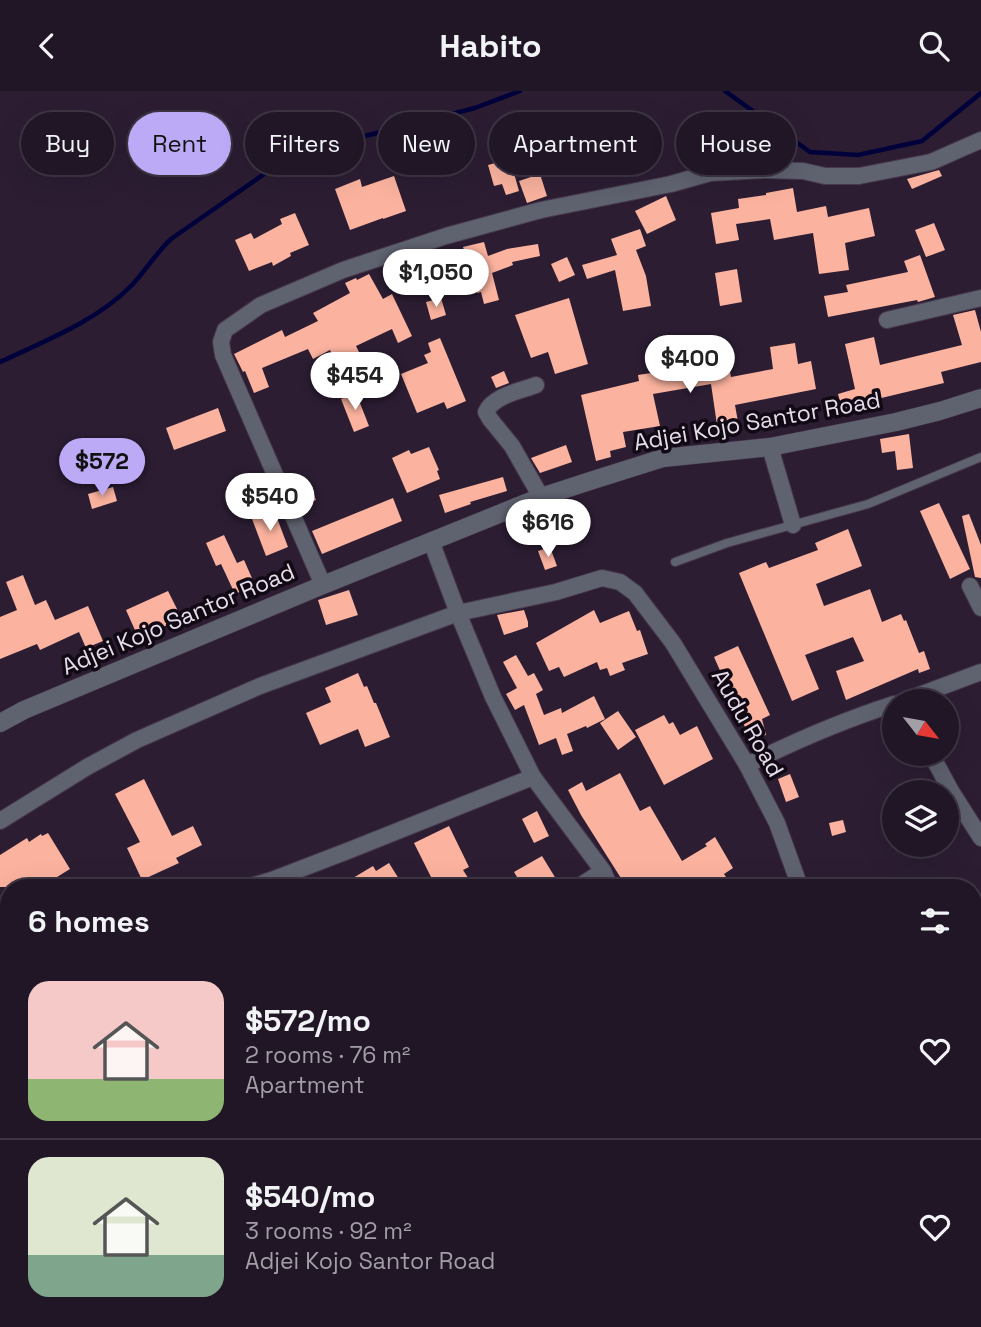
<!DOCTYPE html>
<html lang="en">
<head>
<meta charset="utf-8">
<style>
  body { margin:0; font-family:"Space Grotesk",sans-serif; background:#291f2e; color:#f1f3f6; height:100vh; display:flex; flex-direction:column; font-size:26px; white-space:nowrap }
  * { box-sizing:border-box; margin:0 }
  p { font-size:23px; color:#a29fa7 }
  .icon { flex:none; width:38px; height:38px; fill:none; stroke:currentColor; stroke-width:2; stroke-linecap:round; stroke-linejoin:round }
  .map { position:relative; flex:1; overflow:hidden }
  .sheet { position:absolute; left:0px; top:788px; width:982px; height:450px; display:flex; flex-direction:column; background:#211626; border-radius:28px 28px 0 0; box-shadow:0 7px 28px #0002,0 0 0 2px #3e3543 }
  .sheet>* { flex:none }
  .banner { position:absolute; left:21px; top:21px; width:940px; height:63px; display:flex; gap:14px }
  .needle { width:46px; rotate:121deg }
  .controls { position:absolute; left:882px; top:598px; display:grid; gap:14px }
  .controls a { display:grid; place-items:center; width:77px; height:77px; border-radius:50%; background:#211626; box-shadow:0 7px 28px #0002,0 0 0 2px #3e3543; font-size:35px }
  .price { position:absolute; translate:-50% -60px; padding:0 16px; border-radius:24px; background:#fff; color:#222; font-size:23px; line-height:46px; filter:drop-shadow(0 2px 4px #0008) }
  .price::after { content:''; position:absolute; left:50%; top:42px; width:21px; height:16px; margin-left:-10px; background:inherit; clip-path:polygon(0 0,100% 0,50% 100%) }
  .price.active { background:#bcaaf6; color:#111 }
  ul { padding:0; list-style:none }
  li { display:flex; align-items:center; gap:21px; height:175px; padding:0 28px }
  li+li { border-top:2px solid #3e3543 }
  li span { display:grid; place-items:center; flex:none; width:196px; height:140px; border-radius:21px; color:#555 }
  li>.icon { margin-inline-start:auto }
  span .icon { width:84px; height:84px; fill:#fffc; stroke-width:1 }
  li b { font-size:30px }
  h2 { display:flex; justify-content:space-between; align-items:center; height:84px; padding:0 28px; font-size:30px }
  .pill { padding:0 24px; border-radius:32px; background:#211626; box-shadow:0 7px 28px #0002,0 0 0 2px #3e3543; font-size:24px; line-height:63px }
  .pill.active { background:#bcaaf6; color:#111 }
  header { display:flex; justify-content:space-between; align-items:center; height:91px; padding:0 28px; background:#211626; font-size:32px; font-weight:700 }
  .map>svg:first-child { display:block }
</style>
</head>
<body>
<header><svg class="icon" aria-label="back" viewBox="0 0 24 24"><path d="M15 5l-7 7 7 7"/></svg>Habito<svg class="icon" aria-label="search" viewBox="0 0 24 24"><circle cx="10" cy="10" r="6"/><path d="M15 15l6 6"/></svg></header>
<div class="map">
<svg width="981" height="1236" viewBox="0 0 981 1236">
  <rect width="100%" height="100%" fill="#2c1d33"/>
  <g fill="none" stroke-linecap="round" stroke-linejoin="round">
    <g stroke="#00003a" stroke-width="4.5">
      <polyline points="725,0 810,61 858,64 922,50 981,2"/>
      <path d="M0 271C45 250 97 230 132 194 146 179 156 162 171 148L267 81 314 58 475 17 520 0"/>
    </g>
  </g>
  <g fill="#fbb39f">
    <polygon points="510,68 519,100 506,104 502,93 494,95 488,74"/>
    <polygon points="939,79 942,85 912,98 907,88"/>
    <polygon points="540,83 547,105 527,112 519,90"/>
    <polygon points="394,85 406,120 383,128 383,127 350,139 335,98 360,88 362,96"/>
    <polygon points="793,97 797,121 826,115 828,126 869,117 875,145 845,152 849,179 819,183 813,142 774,149 770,128 736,133 739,149 716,153 711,122 739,117 738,108 766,104 766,102"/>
    <polygon points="666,105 676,129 647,143 635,120"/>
    <polygon points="295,122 309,154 290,162 291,165 273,175 272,171 249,180 235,149 251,142 254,148 282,133 280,128"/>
    <polygon points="934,132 945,159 926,166 915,139"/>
    <polygon points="640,138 646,155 636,159 646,185 651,215 623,220 615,179 587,188 582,174 617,164 611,148"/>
    <polygon points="484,151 488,165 507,158 538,153 540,165 512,171 513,174 492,182 499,209 484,213 481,201 477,202 472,188 433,201 422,170 434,166 437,175 466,165 463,156"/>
    <polygon points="920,164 935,206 918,211 917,209 828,226 824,205 848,201 846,194 908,181 904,170"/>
    <polygon points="567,166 575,184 559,191 551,173"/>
    <polygon points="737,178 742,211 720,215 715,182"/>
    <polygon points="369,183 383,208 392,203 412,245 398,252 392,238 356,255 361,265 337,276 330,259 313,268 308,258 262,277 269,296 254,302 245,280 243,281 234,263 282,239 285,246 318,230 313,222 350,202 345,192 356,187 357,189"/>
    <polygon points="441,207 446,224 431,229 426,211"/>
    <polygon points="569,207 588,273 555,283 548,261 531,267 515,224"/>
    <polygon points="975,219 981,241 981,271 941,281 944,292 873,309 874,313 843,322 838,303 855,298 845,253 874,246 880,274 962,254 953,224"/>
    <polygon points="440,247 466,310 447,318 444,311 417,322 401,283 428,272 424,264 431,261 428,252"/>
    <polygon points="795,252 798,273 811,270 816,298 735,314 738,331 717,334 711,293 653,303 660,335 623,341 626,356 610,360 611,366 596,370 581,304 639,290 638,284 664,280 664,282 677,280 677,273 727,264 731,286 773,278 770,256"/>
    <polygon points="504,280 509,292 496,297 491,286"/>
    <polygon points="356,302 369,335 354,341 341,308"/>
    <polygon points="218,317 226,340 174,359 166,337"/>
    <polygon points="909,343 913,377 897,379 895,360 882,362 880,348"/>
    <polygon points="566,354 572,371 540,382 531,367"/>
    <polygon points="429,356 439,379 437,380 440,388 407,402 392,367 409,359 411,363"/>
    <polygon points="503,386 507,400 470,411 471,413 445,422 439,404"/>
    <polygon points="113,396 117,410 92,418 88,403"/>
    <polygon points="312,398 316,409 301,415 296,404"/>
    <polygon points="393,407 402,430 322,463 312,440"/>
    <polygon points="939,412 970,478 950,488 920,420"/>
    <polygon points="274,419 288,456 266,465 252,428"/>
    <polygon points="969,423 981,454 981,487 975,486 962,425"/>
    <polygon points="848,438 862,475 816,493 824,515 870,498 882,531 901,523 904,530 906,529 919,562 924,560 930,578 919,582 918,578 846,609 836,580 864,570 853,546 805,564 819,598 792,610 739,482 766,471 769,477 818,459 815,452"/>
    <polygon points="224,444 237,472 244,469 255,494 235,503 221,473 216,475 206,452"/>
    <polygon points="550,456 557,475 545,479 538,460"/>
    <polygon points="23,484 35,514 46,509 55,529 88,515 103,550 86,557 79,541 40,559 37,553 0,568 0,526 17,519 6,491"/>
    <polygon points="349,499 358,524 326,534 318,509"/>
    <polygon points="168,500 182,528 138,546 126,519"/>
    <polygon points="524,519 528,531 528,536 504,544 497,524"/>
    <polygon points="594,519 600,532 629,520 637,540 640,539 648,563 622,572 625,579 610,585 607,577 600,579 597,571 564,586 559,576 549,580 536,552"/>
    <polygon points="738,555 770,624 762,628 766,644 756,647 752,633 745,636 714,566"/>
    <polygon points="516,564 528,585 534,582 543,599 536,603 544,624 561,617 562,622 594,605 605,628 587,637 586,635 567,643 573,660 562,664 556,647 539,654 524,614 515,619 506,603 517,597 503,571"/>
    <polygon points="358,582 364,596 367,595 374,612 376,612 390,646 365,656 358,638 320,654 306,622 331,611 325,597"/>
    <polygon points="618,620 636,646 618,659 600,632"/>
    <polygon points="664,624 669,633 673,631 680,644 697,635 713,668 664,694 635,639"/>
    <polygon points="620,682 640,720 650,715 682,770 707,755 705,753 715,746 733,777 724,783 726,786 709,796 632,796 629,789 624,792 581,724 568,699 582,691 586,700"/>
    <polygon points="790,683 799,706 786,711 778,688"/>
    <polygon points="144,688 172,745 193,735 202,754 176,767 179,772 142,789 127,757 140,751 115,703"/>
    <polygon points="537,720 549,745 534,752 522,728"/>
    <polygon points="843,729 846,741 832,745 829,732"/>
    <polygon points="449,735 469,776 463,779 474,796 436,796 414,752"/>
    <polygon points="48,742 70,778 41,796 0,796 0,764 27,747 29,751 41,743 42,745"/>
    <polygon points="542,765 561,796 523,796 514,781"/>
    <polygon points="389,772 404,796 338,796 373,775 376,780"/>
  </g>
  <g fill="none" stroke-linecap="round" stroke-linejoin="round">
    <defs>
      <g id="service">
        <polyline points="675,471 727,452 868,413 981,366"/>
        <polyline points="967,1236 981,1228"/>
      </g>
      <g id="minor">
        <polyline points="887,229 981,207"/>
        <path d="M536 294C520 300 493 305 486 321L490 328 512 355 541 406"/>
        <polyline points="770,356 793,434"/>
        <polyline points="431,450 458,522 493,606 533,686 603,780 610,796"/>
        <polyline points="323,494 223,264 221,251 225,239 261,214 343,179 446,145 541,119 671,93 710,82 764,79 803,80 825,85 859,85 931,71 981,49"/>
        <polyline points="970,495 981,517"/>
        <polyline points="901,611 981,581"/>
        <polyline points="931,663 951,700 981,747"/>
        <path d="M747 674C795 650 844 629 894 613"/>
        <polyline points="0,730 87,676 137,649 260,595 458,522 556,501 602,487 620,491 635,502 673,552 747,674 777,732 800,796"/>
        <polyline points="248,796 272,789 350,759 533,686"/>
        <polyline points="578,796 603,780"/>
        <polyline points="0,917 9,912"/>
        <polyline points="0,969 9,979"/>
        <polyline points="973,999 981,993"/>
        <polyline points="973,1072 981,1085"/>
        <polyline points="0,1095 9,1088"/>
        <polyline points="973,1200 981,1196"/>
        <polyline points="0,1217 9,1227"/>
        <polyline points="239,1228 247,1236"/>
        <polyline points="659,1228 664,1236"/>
        <polyline points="861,1228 866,1236"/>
        <polyline points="312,1236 318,1228"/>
        <polyline points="540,1236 546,1228"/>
        <polyline points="909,1236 923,1228"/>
      </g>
      <polyline id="tertiary" points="0,632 24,619 323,494 541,406 590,390 663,367 770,356 896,331 940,320 981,307"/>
    </defs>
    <use href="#service" stroke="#46384d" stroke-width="10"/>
    <use href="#minor" stroke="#46384d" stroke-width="18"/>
    <use href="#tertiary" stroke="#46384d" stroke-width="19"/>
    <use href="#service" stroke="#5f626f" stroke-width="8"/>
    <use href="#minor" stroke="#5f626f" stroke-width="16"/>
    <use href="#tertiary" stroke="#5f626f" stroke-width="18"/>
  </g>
  <g text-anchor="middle" stroke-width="7" stroke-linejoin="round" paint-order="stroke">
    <g font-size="23" fill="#e6ddeb" stroke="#110a14">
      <text transform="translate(757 330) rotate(-10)" y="8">Adjei Kojo Santor Road</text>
      <text transform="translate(178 528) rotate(-23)" y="8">Adjei Kojo Santor Road</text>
      <text transform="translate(748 632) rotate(60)" y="8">Audu Road</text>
    </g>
  </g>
</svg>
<div class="controls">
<a><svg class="needle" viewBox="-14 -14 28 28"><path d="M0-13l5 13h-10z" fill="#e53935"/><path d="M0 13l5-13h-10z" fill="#a29fa7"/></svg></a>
<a><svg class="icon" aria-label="layers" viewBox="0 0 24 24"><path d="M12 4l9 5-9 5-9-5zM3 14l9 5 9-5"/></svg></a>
</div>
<b class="price" style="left:436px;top:218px">$1,050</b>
<b class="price" style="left:690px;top:304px">$400</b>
<b class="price" style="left:355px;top:321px">$454</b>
<b class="price active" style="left:102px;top:407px">$572</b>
<b class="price" style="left:270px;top:442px">$540</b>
<b class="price" style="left:548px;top:468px">$616</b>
<div class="banner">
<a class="pill">Buy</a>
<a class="pill active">Rent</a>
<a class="pill">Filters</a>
<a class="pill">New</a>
<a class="pill">Apartment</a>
<a class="pill">House</a>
</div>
<section class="sheet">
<h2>6 homes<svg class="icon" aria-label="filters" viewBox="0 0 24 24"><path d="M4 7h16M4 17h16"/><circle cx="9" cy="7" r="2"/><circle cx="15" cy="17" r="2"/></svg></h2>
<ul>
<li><span style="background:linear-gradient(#f6c9c9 70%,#8fb573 0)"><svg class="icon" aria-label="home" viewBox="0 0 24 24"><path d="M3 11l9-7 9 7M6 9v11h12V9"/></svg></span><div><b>$572/mo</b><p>2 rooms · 76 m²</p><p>Apartment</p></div><svg class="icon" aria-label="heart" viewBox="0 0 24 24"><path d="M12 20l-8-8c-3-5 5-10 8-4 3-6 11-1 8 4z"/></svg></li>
<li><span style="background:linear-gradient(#dfe7d0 70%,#7fa58c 0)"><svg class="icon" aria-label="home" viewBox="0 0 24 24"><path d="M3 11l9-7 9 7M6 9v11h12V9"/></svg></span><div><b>$540/mo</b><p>3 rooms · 92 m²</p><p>Adjei Kojo Santor Road</p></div><svg class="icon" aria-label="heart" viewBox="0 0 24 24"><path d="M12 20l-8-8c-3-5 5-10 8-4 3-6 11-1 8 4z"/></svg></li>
</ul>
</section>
</div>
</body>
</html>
